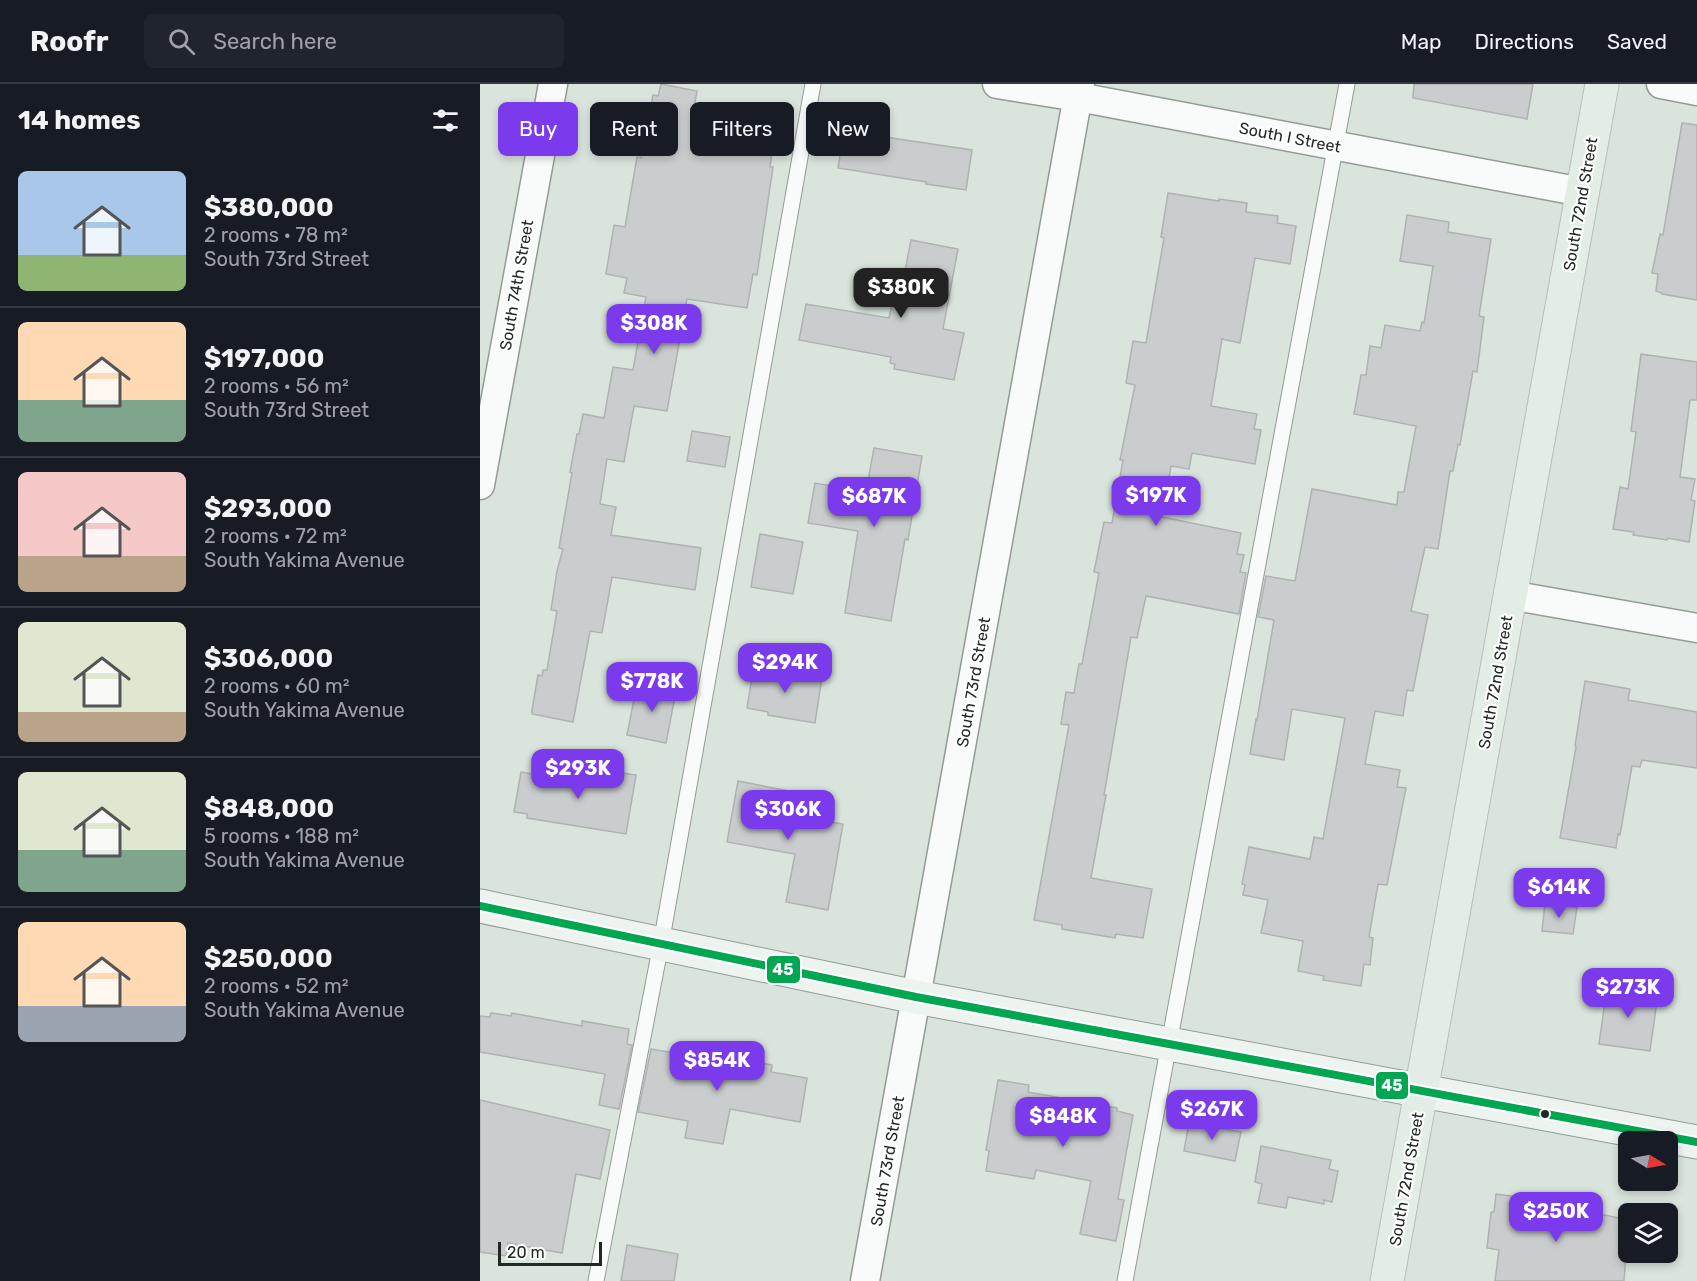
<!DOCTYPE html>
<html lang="en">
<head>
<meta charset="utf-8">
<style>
  body { margin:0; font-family:Rubik,sans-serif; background:#20242c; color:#f1f3f6; height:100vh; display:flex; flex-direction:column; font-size:22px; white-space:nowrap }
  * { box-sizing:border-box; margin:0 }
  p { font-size:20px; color:#9ea1a6 }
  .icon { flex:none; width:33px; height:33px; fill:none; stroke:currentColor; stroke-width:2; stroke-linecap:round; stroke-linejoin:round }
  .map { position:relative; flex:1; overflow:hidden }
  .panel { display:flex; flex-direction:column; background:#171b24; width:480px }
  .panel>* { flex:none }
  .top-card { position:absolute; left:18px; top:18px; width:570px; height:54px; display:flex; gap:12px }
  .needle { width:39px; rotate:100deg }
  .tools { position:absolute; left:1138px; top:1047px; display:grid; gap:12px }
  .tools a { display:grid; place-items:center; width:60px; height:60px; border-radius:9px; background:#171b24; box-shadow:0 3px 9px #0003; font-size:30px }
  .scale { position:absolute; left:18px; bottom:15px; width:104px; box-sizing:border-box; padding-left:6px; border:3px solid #222925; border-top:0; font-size:16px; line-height:21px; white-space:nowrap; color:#222925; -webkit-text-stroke:4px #fff; paint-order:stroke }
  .price { position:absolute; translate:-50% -51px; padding:0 14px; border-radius:12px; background:#7c3aed; color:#fff; font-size:20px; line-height:39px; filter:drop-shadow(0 2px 3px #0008) }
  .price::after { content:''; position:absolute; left:50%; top:36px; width:18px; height:14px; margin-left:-9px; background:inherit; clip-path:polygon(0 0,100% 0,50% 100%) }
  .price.selected { background:#222; color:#fff }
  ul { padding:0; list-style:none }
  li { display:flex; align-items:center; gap:18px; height:150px; padding:0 18px }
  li+li { border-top:2px solid #363941 }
  li span { display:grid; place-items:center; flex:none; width:168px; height:120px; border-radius:9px; color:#555 }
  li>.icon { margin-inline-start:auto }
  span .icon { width:72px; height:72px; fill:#fffc; stroke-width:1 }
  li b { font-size:26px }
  h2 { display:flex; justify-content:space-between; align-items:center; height:72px; padding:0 18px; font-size:26px }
  .pill { padding:0 21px; border-radius:9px; background:#171b24; box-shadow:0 3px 9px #0003; font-size:21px; line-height:54px }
  .pill.selected { background:#7c3aed; color:#fff }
  header { display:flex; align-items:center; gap:36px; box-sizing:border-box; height:84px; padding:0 30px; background:#171b24; border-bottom:2px solid #363941 }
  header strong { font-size:28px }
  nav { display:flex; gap:33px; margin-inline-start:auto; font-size:21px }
  .search { width:420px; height:54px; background:#20242c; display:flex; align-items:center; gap:15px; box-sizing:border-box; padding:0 21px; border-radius:9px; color:#9ea1a6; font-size:22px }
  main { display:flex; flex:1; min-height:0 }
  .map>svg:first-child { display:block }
</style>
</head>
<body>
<header>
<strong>Roofr</strong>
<div class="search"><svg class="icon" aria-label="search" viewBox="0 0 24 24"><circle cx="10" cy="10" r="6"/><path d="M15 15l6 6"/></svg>Search here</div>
<nav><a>Map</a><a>Directions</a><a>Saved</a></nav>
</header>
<main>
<section class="panel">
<h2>14 homes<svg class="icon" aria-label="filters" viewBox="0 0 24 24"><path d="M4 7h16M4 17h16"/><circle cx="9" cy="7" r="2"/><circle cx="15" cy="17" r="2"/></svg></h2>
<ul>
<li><span style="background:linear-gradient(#a9c7e8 70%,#8fb573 0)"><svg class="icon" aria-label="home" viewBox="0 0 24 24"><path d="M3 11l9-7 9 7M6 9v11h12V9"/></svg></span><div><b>$380,000</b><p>2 rooms · 78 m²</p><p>South 73rd Street</p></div></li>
<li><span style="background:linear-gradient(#ffd9b3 65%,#7fa58c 0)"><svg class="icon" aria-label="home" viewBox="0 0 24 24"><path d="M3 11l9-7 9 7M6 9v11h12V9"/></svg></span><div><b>$197,000</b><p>2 rooms · 56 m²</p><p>South 73rd Street</p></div></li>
<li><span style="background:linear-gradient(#f6c9c9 70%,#b9a48a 0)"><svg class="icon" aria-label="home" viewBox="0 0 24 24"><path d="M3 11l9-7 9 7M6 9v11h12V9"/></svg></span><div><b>$293,000</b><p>2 rooms · 72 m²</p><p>South Yakima Avenue</p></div></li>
<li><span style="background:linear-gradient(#dfe7d0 75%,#b9a48a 0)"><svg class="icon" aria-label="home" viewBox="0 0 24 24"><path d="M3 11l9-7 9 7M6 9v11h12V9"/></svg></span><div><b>$306,000</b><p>2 rooms · 60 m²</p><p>South Yakima Avenue</p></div></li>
<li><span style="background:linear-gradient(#dfe7d0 65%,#7fa58c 0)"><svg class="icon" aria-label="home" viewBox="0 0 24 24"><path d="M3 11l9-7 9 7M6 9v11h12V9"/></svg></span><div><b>$848,000</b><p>5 rooms · 188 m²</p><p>South Yakima Avenue</p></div></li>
<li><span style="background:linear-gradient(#ffd9b3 70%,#9aa5b1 0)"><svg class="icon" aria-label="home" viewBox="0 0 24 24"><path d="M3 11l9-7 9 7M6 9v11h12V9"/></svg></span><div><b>$250,000</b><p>2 rooms · 52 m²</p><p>South Yakima Avenue</p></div></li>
</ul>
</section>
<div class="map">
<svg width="1217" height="1197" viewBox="0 0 1217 1197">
  <rect width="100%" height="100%" fill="#d9e4dc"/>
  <g fill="#cacdce" stroke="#afb2b2" stroke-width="1.5">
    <polygon points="181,0 217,7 211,40 294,54 290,83 293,83 277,191 273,190 267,224 207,215 187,327 154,322 144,378 127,375 120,420 136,423 131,451 221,464 215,506 132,493 122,549 110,547 93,638 52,630 52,626 58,591 62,592 63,586 67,586 77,527 71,526 77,487 83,465 79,464 92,389 90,388 97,350 99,350 103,330 124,334 133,283 153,286 166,213 144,209 147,194 126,190 134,141 145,143 157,73 161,74 173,11 178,12"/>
    <polygon points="934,0 1053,0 1047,35 933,14"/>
    <polygon points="1202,39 1217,41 1217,216 1182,210 1182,209 1176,207 1178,190 1172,189 1180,150 1183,151"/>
    <polygon points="364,47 492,66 486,106 446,100 446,98 358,84"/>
    <polygon points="688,109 739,117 739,115 767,119 766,128 798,132 797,139 816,142 810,180 775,174 760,259 742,255 731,322 777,330 774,345 781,346 775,380 712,369 709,385 691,382 682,433 761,449 757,470 764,471 760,488 766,489 759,530 666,512 657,554 651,553 624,711 626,711 611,794 672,805 663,854 636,850 635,854 582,845 582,841 554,836 589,641 581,640 586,608 594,609 599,580 602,580 619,489 614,488 624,438 632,439 643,376 640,376 655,301 646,299 653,257 666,259 684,154 681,153"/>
    <polygon points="927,131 969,138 968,148 1011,155 999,232 1004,233 997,288 993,287 980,361 978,360 973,387 970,387 958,465 945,463 931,527 948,531 933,607 927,606 923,632 895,627 885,680 920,686 917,703 926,704 907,801 898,800 889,853 893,854 890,881 884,880 881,902 843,896 844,892 818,887 823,857 781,849 788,816 763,811 765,801 762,800 769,763 830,775 834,753 843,755 865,634 812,625 804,676 770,670 776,635 777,636 794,536 778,533 786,492 815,497 832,405 917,421 918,408 924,408 936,342 874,330 881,291 886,291 890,262 901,264 905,241 940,247 942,238 944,239 953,182 920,177"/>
    <polygon points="431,156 478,165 463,245 484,249 474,296 414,285 415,280 410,279 411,273 319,256 326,220 409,234 416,202 422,203"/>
    <polygon points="1161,270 1217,278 1217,316 1210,316 1200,393 1215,395 1211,416 1215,417 1209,458 1188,454 1187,456 1153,451 1154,448 1133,445 1140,403 1148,405 1156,348 1151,347"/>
    <polygon points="212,347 250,353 245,383 207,377"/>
    <polygon points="394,364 442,372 428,456 425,455 411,537 365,529 378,447 328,439 335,399 386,408"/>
    <polygon points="280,450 323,458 313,510 271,503"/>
    <polygon points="274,582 342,593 335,639 288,631 288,628 267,624"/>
    <polygon points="1105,597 1150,605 1148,616 1217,628 1217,684 1162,676 1160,683 1152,682 1140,751 1138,750 1136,764 1080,754 1096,663 1095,662"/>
    <polygon points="157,600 196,607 186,659 147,651"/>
    <polygon points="118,685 156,691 146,750 47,734 47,730 34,728 41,688 116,700"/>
    <polygon points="258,697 309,707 305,730 363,740 348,826 306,818 315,770 247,758"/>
    <polygon points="1065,819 1097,823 1093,850 1062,847"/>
    <polygon points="1127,903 1178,910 1170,967 1119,960"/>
    <polygon points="11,929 31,932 32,929 102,942 102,937 149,945 147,960 152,961 139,1025 119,1021 125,990 0,968 0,932 10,933"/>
    <polygon points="171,965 216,973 217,970 244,975 244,972 292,981 291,988 327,994 320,1038 250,1025 243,1060 205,1054 208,1037 158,1028"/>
    <polygon points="518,996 549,1001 548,1008 637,1024 637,1027 653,1031 638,1115 644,1116 636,1157 600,1150 611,1097 556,1086 554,1095 506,1087 509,1067 506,1066"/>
    <polygon points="0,1016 130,1046 120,1095 96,1090 82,1169 28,1159 26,1172 0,1168"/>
    <polygon points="709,1038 761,1048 755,1077 704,1067"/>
    <polygon points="781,1062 851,1076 849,1085 858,1087 852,1118 844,1116 844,1120 808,1113 806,1124 778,1119 782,1100 775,1098"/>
    <polygon points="1016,1110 1066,1117 1066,1119 1149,1136 1149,1151 1146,1169 1144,1197 1015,1197 1019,1166 1007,1164 1011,1128 1014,1128"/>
    <polygon points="147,1161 198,1170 194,1197 141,1197"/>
  </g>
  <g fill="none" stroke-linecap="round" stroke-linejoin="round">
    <defs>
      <g id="lane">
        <polyline points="116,1197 181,860 333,0"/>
        <polyline points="645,1197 867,0"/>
      </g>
      <g id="street">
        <polyline points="517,0 598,13 1102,108"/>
        <polyline points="1181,0 1217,7"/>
        <polyline points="0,401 73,0"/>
        <polyline points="1030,511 1217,544"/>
        <polyline points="385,1197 600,0"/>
      </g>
      <polyline id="secondary" points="0,822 436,913 1217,1058"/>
      <polyline id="primary" points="907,1197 1122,0"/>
    </defs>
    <use href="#lane" stroke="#939b96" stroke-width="17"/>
    <use href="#street" stroke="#939b96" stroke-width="31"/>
    <use href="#secondary" stroke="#939b96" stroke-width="35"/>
    <use href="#primary" stroke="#b9beba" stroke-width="35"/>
    <use href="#lane" stroke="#f9fbfa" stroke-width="15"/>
    <use href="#street" stroke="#f9fbfa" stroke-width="28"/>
    <use href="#secondary" stroke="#edf4f0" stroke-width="33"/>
    <use href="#primary" stroke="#e2ede6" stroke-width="33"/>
    <defs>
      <polyline id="bus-1" points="0,822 436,913 1217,1058"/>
    </defs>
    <use href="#bus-1" stroke="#fff" stroke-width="12"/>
    <use href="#bus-1" stroke="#00a651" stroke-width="8"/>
  </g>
  <circle fill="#222925" stroke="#fff" stroke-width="2" cx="1065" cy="1030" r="5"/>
  <g text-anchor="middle" stroke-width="4.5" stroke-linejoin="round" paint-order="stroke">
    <g font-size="16" fill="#222925" stroke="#fff">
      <text transform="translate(810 53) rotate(11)" y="6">South I Street</text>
      <text transform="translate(1100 120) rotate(-80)" y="6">South 72nd Street</text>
      <text transform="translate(36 201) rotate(-80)" y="6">South 74th Street</text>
      <text transform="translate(493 598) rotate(-80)" y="6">South 73rd Street</text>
      <text transform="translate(1015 598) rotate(-80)" y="6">South 72nd Street</text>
      <text transform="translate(407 1077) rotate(-80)" y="6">South 73rd Street</text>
      <text transform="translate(926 1095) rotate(-80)" y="6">South 72nd Street</text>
    </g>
  </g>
  <g stroke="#fff" stroke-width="2">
    <rect x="286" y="871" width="35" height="29" rx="6" fill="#00a651"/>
    <rect x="895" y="987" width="34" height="29" rx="6" fill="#00a651"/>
  </g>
  <g font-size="16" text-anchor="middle" font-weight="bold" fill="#fff">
    <text x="303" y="891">45</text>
    <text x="912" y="1007">45</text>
  </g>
</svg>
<div class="tools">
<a><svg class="needle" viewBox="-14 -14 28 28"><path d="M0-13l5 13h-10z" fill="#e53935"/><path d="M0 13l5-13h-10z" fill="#9ea1a6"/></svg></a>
<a><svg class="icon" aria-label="layers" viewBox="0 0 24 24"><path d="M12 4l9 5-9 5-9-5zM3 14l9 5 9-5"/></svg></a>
</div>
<div class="scale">20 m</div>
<b class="price selected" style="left:421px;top:235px">$380K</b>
<b class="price" style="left:174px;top:271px">$308K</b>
<b class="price" style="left:676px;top:443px">$197K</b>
<b class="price" style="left:394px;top:444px">$687K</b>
<b class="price" style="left:305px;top:610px">$294K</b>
<b class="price" style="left:172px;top:629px">$778K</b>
<b class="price" style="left:98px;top:716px">$293K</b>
<b class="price" style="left:308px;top:757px">$306K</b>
<b class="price" style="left:1079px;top:835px">$614K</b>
<b class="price" style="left:1148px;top:935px">$273K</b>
<b class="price" style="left:237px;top:1008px">$854K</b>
<b class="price" style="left:732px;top:1057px">$267K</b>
<b class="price" style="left:583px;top:1064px">$848K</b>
<b class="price" style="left:1076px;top:1159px">$250K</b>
<div class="top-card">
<a class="pill selected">Buy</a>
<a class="pill">Rent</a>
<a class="pill">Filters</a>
<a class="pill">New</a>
</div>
</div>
</main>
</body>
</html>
